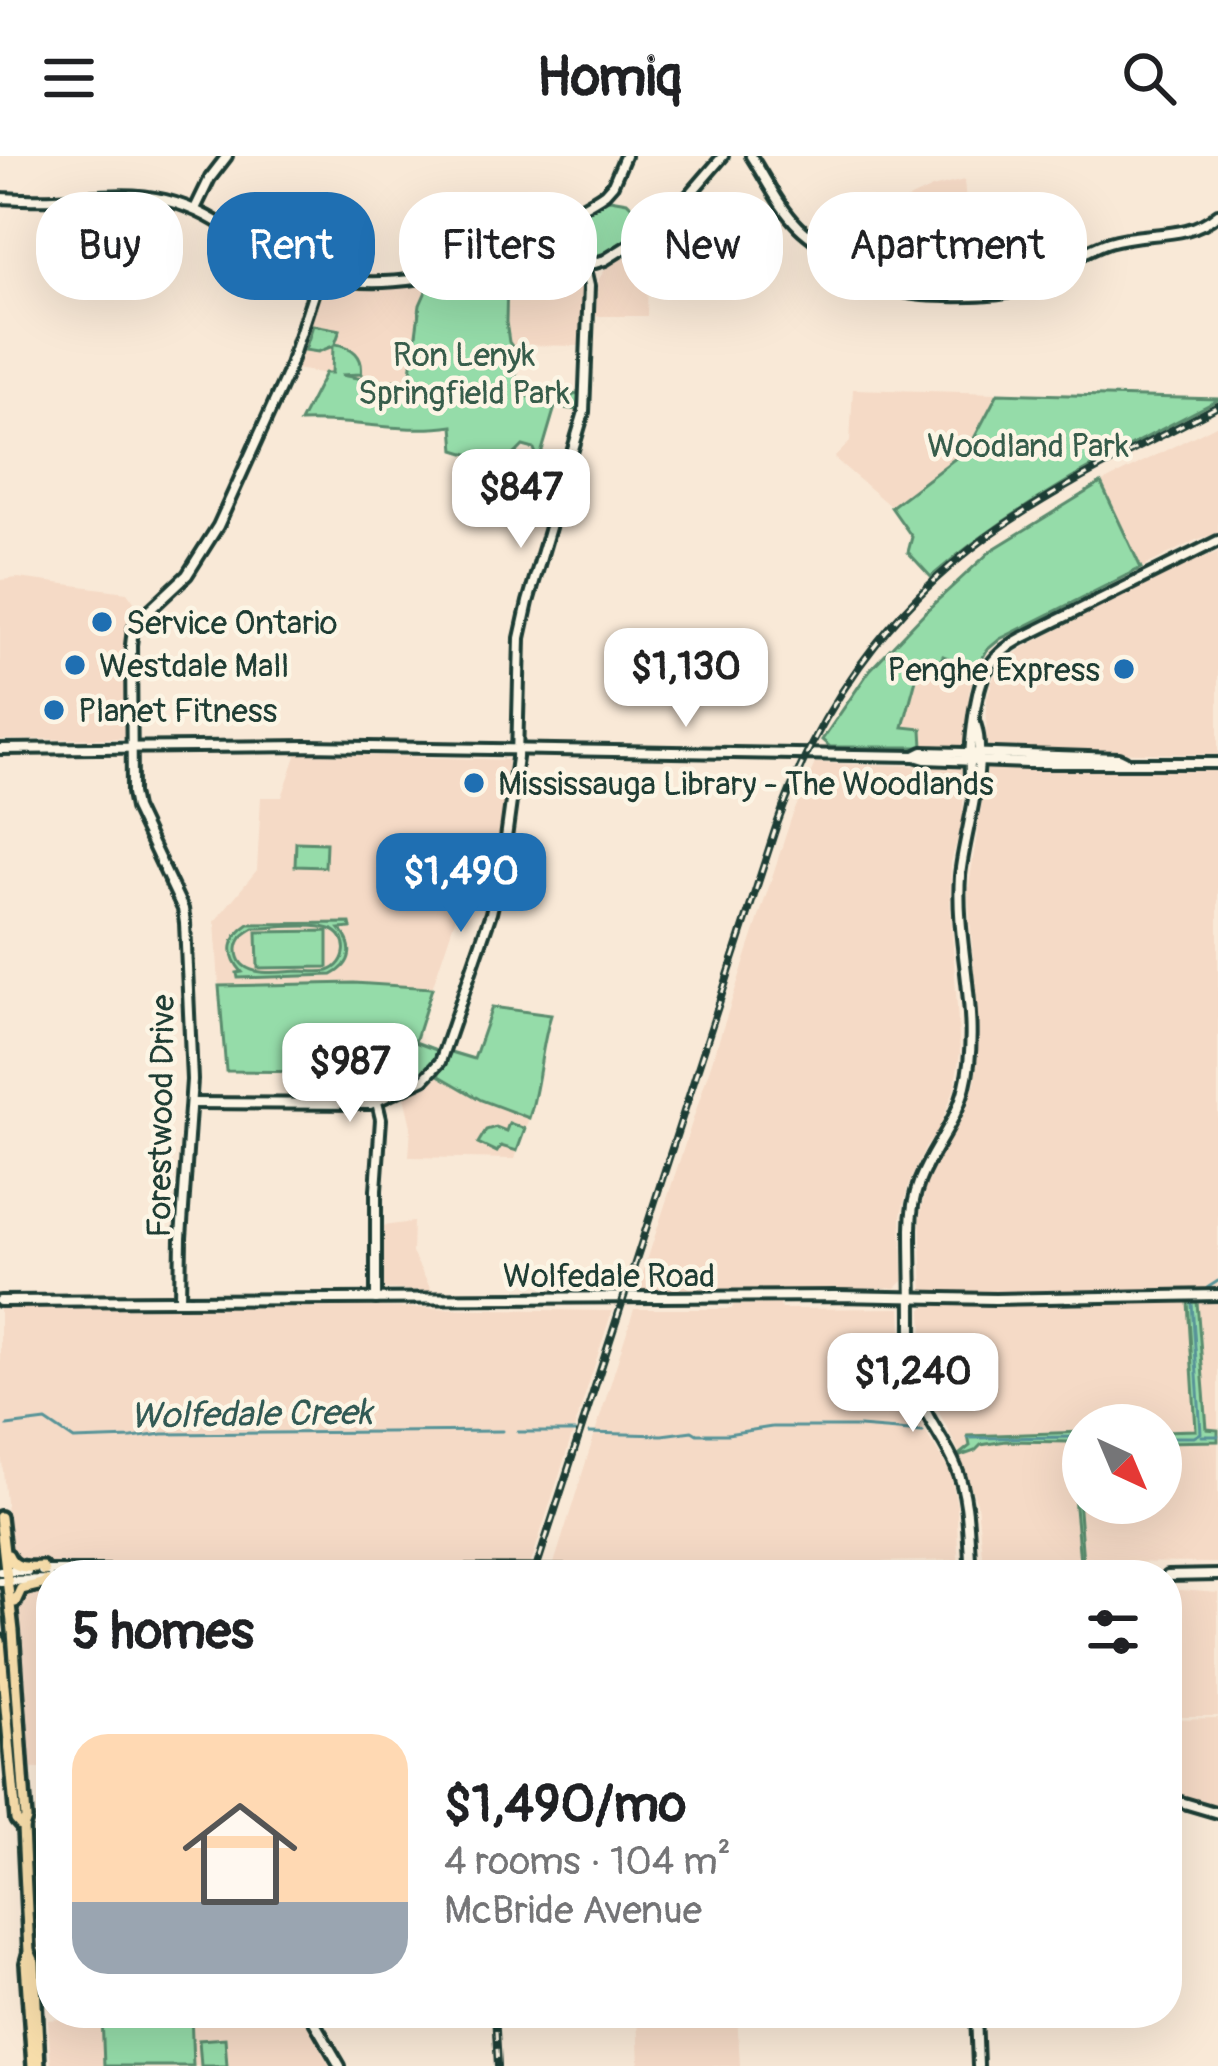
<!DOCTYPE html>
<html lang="en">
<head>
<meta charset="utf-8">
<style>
  body { margin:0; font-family:Pangolin,sans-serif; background:#f2f2f2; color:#202124; height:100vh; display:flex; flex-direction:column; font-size:45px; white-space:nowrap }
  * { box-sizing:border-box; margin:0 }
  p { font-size:39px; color:#757577 }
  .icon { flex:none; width:66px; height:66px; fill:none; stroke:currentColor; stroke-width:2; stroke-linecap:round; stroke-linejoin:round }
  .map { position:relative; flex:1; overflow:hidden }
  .panel { position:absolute; left:36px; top:1404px; width:1146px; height:468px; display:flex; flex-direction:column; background:#fff; border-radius:48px; box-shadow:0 12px 48px #0002 }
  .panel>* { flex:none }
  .hud { position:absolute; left:36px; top:36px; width:1146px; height:108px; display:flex; gap:24px }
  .needle { width:78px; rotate:136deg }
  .buttons { position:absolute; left:1062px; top:1248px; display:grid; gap:24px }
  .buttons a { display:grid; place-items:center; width:120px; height:120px; border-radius:50%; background:#fff; box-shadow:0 12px 48px #0002; font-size:60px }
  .price { position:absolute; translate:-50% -102px; padding:0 27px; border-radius:24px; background:#fff; color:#222; font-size:39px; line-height:78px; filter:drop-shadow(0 3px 6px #0008) }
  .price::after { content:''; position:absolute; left:50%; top:72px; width:36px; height:27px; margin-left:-18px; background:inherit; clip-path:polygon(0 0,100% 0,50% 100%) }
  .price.active { background:#1f6fb2; color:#fff }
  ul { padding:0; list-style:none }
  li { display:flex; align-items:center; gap:36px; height:300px; padding:0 36px }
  li span { display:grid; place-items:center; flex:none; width:336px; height:240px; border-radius:36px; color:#555 }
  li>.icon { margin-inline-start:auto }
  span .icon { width:144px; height:144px; fill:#fffc; stroke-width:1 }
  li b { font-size:51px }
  h2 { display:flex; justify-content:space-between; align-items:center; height:144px; padding:0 36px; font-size:51px }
  .chip { padding:0 42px; border-radius:48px; background:#fff; box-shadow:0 12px 48px #0002; font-size:42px; line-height:108px }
  .chip.active { background:#1f6fb2; color:#fff }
  header { display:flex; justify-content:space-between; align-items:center; height:156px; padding:0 36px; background:#fff; font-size:54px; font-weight:700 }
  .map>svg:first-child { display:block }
</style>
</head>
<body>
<header><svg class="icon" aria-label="menu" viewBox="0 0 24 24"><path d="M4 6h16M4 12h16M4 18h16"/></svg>Homiq<svg class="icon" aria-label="search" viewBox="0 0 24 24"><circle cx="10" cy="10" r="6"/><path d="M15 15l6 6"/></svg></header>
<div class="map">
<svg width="1218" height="1910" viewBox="0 0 1218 1910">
  <rect width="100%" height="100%" fill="#f9e9d7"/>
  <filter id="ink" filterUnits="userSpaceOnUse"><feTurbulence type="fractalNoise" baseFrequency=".00833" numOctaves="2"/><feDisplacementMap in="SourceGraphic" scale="24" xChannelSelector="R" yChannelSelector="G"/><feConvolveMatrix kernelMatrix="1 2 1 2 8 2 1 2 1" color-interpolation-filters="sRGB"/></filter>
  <g filter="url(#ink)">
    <g fill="#f5dac6">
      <polygon points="964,24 971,106 953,107 953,133 907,128 840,94 861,54 900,47 932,32"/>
      <polygon points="541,86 553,89 566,99 578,114 582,123 581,190 520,189 516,196 509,186 506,166 507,121 499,107"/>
      <polygon points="622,100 648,121 647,160 595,160 599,123 608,109"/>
      <polygon points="430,126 420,149 411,224 373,225 295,213 322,129 352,134 386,134"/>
      <polygon points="853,233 998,237 969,292 891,351 834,302 850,286"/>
      <polygon points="1218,268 1218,377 1196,384 1141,412 1101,327"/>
      <polygon points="1218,396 1218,599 991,593 986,587 987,541 994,521 1008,502 1028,489 1174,413"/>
      <polygon points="18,422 127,436 140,454 132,462 124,488 125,580 122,582 0,584 0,424"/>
      <polygon points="942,500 976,514 969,536 967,588 960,592 923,591 922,573 903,572 905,554 919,511"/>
      <polygon points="297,597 508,604 498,699 488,740 465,733 432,832 354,827 219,830 215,765 257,714 261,641 282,641"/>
      <polygon points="815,607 964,611 963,664 951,706 950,744 960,897 954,934 939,973 925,992 908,1030 901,1060 903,1125 896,1132 636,1138 791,663"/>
      <polygon points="987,612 1218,613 1218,1132 923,1137 920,1062 929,1011 957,966 975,928 979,881 968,736"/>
      <polygon points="438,919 481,944 529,962 515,1003 409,1001 411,970 404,941"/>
      <polygon points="413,1066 412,1097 432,1135 384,1133 383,1070"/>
      <polygon points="1188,1146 1196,1275 1161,1275 1161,1269 1154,1269 1153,1265 1134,1264 1134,1269 1083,1269 1083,1276 969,1280 971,1290 960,1298 926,1230 922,1154 927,1148"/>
      <polygon points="1197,1146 1218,1146 1218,1274 1207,1274"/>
      <polygon points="780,1148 781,1153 901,1152 904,1228 909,1249 950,1316 957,1350 958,1404 552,1414 634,1153 732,1153 733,1149"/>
      <polygon points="356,1151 612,1155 530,1410 25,1408 20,1407 11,1398 0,1284 0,1153"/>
      <polygon points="1006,1285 1069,1286 1080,1406 983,1408 977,1347 959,1301 975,1296 980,1289"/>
      <polygon points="1218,1285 1218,1407 1083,1406 1077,1329 1079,1291 1083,1291 1083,1347 1161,1347 1161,1286"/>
      <polygon points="34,1432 51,1432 51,1612 33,1613 31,1610 28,1590 19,1454 21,1437"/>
      <polygon points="1167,1433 1218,1437 1218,1560 1167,1560"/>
      <polygon points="1218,1562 1218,1651 1167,1636 1167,1563"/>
      <polygon points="188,1857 301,1857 330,1910 192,1910"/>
      <polygon points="637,1857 737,1857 740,1910 639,1910"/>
      <polygon points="102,1860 104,1910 51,1910 48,1864"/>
    </g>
    <g fill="#95dca9" stroke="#5a8c6e" stroke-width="3" fill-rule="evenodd">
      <path d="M610 43 627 46 639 58C644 84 617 94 595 103L578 99 567 84 569 65 597 46Z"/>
      <polygon points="955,49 959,78 956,81 929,74 917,75 915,55 927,53 930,69 937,54"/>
      <polygon points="528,99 563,102 561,122 527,119"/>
      <polygon points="63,105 153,108 156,113 153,117 63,115 59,110"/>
      <path d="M499 107 507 121 506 166 509 186 516 196V234C534 247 562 249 580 235L579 254 555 251 539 305 534 293 523 290 504 309 455 294 453 270C402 278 351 263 300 266L325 217H332L333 190 318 196 305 194 313 169 340 174 335 188C352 190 364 200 361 218L341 219 373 225 410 224 420 149 430 126 455 122Z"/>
      <path d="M998 237 1218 243V244C1118 296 1016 347 931 421L908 396 912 381 891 351 969 292Z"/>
      <polygon points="1101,327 1141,412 1000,483 987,494 976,514 943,500 934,517 919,512 903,571 922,573 923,591 830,591 822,584 870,514 926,455 992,394"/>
      <polygon points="296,686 326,687 325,711 295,710"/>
      <path d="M350 767 351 772 340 773C355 791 353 808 332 819L238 822 237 817 242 816C226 798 229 781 249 768ZM254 772C274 772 312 767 330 773 351 780 348 809 328 815 319 817 308 815 299 815 280 816 236 824 237 793 238 782 245 777 254 772Z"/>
      <polygon points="328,775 328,811 258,812 257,776"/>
      <polygon points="354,827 432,832 415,886 439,895 427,913 399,929 385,904 343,916 226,915 219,830"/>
      <path d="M492 851 551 859C540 894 540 929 529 962L481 944 438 919 451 896 474 903Z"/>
      <polygon points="509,967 525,973 517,995 501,990 497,996 478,987 486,974 496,971 506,975"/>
      <polygon points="1188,1146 1197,1146 1207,1273 1218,1274 1218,1285 1161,1286 1161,1275 1196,1274"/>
      <polygon points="1083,1276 1077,1329 1083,1406 1080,1406 1069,1286 1006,1285 981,1289 975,1295 961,1300 960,1298 970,1290 968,1280"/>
      <polygon points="161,1857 191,1857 193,1910 104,1910 102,1860"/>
      <polygon points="225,1882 227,1910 201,1910 199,1884"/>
    </g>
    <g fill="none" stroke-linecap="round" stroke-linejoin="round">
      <g stroke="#589498" stroke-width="3">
        <polyline points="1207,1132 1218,1125"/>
        <polyline points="7,1270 46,1265 74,1284 132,1282 163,1278 502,1275"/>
        <polyline points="518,1276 575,1276"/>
        <polyline points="589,1277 662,1279 692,1275 697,1278 727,1278 772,1271 859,1271 923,1276"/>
        <polyline points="1202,1280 1218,1280"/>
        <polyline points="1161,1281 1194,1281 1201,1277 1192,1147"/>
        <polyline points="968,1282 1083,1281"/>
      </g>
      <defs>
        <g id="secondary">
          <path d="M751 0C766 23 779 51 799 71 815 87 881 129 903 136 923 142 987 141 1007 137 1043 124 1073 98 1109 86 1147 74 1186 85 1218 58"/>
          <path d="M0 42C18 43 37 44 55 43 92 41 129 35 165 44 217 57 242 87 287 108 351 139 438 127 501 97 521 88 538 75 557 65 573 55 590 48 605 37L613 28 625 0"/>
          <polyline points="195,53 210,22 227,0"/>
          <polyline points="551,69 584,110"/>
          <polyline points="579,103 595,107 605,104 666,66 723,0"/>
          <polyline points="0,593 307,590 915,600 925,603 1028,607 1218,607"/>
          <polyline points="915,600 923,596 964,597 1119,602 1125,605"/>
          <path d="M973 640C965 616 974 536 986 515 995 500 1007 490 1022 482L1218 385"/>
          <polyline points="191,947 370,948 424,923 440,906 491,757 503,704 517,602 520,482 528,446 584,256 589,130 586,117"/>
          <polyline points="376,1143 376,1034 381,963 377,946"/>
          <polyline points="180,1144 181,1082 192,924 185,767 183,753 135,652 132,637 131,489 133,473 139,464 187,419 218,370 287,218 319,120"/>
          <polyline points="0,1145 837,1140 995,1143 1218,1139"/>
          <polyline points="0,1415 27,1415"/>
          <polyline points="42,1415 165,1415 172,1419"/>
          <polyline points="395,1419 403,1415 700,1416 706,1419"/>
          <polyline points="918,1419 1060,1419"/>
          <path d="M971 1419C968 1383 970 1344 956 1311 944 1282 923 1260 916 1229 911 1208 912 1186 912 1165 912 1134 911 1104 911 1073 911 1008 951 986 965 930 982 861 955 789 960 720 964 677 989 607 975 567"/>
          <polyline points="1167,1420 1218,1419"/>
          <polyline points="0,1425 51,1424"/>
          <polyline points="1167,1642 1218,1657"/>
          <polyline points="309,1857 340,1910"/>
          <polyline points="976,1857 978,1910"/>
        </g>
        <g id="primary">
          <polyline points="0,1361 13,1475 26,1663 23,1672 29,1796 26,1807 33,1910"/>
          <path d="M8 1399C14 1414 28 1411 42 1411L44 1415"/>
          <polyline points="15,1446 21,1433 42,1428 46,1425"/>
          <polyline points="0,1485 16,1664 23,1672"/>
          <polyline points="30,1797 34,1806 39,1910"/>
        </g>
      </defs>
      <use href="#secondary" stroke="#1f3d34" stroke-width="16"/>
      <use href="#primary" stroke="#1f3d34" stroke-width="18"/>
      <use href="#secondary" stroke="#fcf5e5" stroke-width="8"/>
      <use href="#primary" stroke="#f8deab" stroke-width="9"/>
      <defs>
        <g id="rail">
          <path d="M534 1419 776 671C817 555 888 453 988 380 1059 329 1141 291 1218 250"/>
          <polyline points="495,1857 498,1910"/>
        </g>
      </defs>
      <use href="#rail" stroke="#1f3d34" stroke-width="8"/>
      <use href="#rail" stroke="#fcf5e5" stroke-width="3" stroke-dasharray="9" stroke-linecap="butt"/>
    </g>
  </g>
  <g fill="#1f6fb2" stroke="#fcf5e5" stroke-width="4.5">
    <circle cx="102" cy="466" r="12"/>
    <circle cx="75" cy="509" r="12"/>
    <circle cx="1124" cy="513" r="12"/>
    <circle cx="54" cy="554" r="12"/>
    <circle cx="474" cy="627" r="12"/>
  </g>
  <g text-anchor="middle" stroke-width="9" stroke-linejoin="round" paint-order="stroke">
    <g font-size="33" fill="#375d4b" stroke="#fcf5e5">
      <text x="464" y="210">Ron Lenyk<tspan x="464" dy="38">Springfield Park</tspan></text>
      <text x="1028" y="301">Woodland Park</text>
    </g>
    <g font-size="33" fill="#1f3d34" stroke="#fcf5e5" text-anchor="start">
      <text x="126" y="478">Service Ontario</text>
      <text x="99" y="521">Westdale Mall</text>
      <text x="1100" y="525" text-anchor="end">Penghe Express</text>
      <text x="78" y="566">Planet Fitness</text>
      <text x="498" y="639">Mississauga Library - The Woodlands</text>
    </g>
    <g font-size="33" fill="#1f3d34" stroke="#fcf5e5">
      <text transform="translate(160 960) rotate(-89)" y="12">Forestwood Drive</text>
      <text x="609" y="1131">Wolfedale Road</text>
    </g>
    <g font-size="36" font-style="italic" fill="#325a55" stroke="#fcf5e5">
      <text transform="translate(251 1257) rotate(-1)" y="13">Wolfedale Creek</text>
    </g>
  </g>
</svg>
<div class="buttons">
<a><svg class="needle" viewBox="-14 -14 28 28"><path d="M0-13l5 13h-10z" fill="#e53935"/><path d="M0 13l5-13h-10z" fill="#757577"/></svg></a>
</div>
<b class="price" style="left:521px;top:395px">$847</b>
<b class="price" style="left:686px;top:574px">$1,130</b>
<b class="price active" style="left:461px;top:779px">$1,490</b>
<b class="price" style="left:350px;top:969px">$987</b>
<b class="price" style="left:913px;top:1279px">$1,240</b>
<div class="hud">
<a class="chip">Buy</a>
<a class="chip active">Rent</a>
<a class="chip">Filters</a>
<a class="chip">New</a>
<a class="chip">Apartment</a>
</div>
<section class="panel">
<h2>5 homes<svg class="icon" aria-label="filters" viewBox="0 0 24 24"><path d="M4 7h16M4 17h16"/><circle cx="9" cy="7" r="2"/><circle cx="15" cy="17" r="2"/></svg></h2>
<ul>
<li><span style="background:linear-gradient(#ffd9b3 70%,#9aa5b1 0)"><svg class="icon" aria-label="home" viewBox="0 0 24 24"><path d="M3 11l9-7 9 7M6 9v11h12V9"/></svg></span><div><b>$1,490/mo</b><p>4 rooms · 104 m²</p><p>McBride Avenue</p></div></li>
</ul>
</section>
</div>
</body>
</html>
